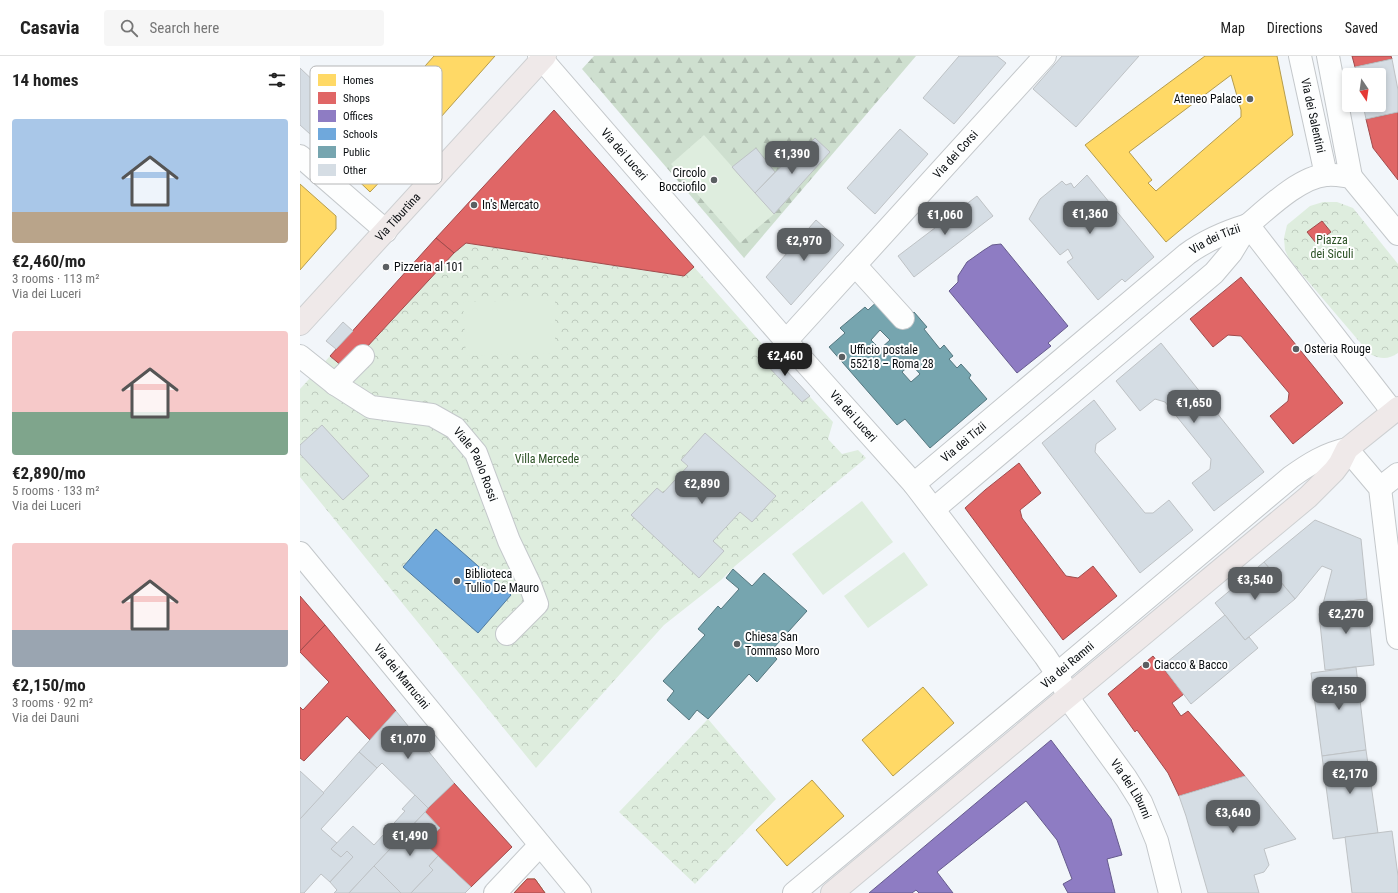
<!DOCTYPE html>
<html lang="en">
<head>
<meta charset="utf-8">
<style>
  body { margin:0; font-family:"Roboto Condensed",sans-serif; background:#f6f6f6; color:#222; height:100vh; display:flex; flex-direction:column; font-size:15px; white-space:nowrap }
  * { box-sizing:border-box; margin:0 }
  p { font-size:13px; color:#767676 }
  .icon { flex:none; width:22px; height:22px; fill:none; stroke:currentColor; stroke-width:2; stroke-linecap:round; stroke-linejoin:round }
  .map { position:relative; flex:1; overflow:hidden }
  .drawer { display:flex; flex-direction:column; background:#fff; width:300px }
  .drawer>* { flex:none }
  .needle { width:26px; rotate:167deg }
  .controls { position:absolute; left:1042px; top:12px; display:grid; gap:8px }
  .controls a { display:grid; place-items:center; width:44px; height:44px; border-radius:4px; background:#fff; box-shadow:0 2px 6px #0003; font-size:20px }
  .price { position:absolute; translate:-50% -34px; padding:0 9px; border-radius:8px; background:#5b5f62; color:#fff; font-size:13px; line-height:26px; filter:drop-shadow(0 1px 2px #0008) }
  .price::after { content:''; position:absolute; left:50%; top:24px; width:12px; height:9px; margin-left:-6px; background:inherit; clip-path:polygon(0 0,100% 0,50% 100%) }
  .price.on { background:#222; color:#fff }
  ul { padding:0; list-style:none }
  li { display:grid; align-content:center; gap:8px; height:212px; padding:0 12px }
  li span { display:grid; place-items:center; height:124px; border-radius:4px; color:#555 }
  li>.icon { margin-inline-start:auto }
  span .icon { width:72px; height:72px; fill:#fffc; stroke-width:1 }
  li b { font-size:17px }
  h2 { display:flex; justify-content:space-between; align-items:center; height:48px; padding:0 12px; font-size:17px }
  header { display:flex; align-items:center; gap:24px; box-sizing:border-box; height:56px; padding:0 20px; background:#fff; border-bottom:1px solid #e0e0e0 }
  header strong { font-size:19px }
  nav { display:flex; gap:22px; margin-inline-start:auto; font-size:14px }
  .search { width:280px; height:36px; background:#f6f6f6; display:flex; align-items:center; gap:10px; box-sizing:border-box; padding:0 14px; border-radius:4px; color:#767676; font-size:15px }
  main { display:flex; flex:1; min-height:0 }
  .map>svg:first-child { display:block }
</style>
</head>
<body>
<header>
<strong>Casavia</strong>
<div class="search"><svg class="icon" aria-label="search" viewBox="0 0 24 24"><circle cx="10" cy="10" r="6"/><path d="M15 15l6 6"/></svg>Search here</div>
<nav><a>Map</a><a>Directions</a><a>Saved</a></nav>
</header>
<main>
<section class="drawer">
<h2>14 homes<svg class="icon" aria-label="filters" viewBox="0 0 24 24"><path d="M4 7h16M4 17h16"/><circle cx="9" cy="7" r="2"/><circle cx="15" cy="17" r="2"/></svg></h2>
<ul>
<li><span style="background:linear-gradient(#a9c7e8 75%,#b9a48a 0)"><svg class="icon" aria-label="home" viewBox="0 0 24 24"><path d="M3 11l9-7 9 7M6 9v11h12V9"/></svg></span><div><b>€2,460/mo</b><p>3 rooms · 113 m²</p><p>Via dei Luceri</p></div></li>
<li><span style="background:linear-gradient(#f6c9c9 65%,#7fa58c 0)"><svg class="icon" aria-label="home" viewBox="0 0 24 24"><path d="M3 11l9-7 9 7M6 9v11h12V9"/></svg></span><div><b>€2,890/mo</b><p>5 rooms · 133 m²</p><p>Via dei Luceri</p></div></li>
<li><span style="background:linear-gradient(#f6c9c9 70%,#9aa5b1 0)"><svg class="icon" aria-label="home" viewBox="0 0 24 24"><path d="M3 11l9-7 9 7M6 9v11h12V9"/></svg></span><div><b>€2,150/mo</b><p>3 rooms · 92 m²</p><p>Via dei Dauni</p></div></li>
</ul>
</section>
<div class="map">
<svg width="1098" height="837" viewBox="0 0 1098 837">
  <defs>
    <pattern id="forest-firs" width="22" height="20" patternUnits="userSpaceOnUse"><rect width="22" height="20" fill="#cedfcf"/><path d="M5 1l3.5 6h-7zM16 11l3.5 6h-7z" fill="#b0beb1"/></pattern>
    <pattern id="park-crowns" width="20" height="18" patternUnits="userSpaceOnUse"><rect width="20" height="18" fill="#deedde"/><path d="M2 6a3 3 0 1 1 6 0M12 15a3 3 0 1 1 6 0" fill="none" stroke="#bdcabd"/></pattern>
  </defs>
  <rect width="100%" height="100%" fill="#f2f6fa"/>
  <polygon fill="url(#forest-firs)" points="294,0 616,0 444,202 282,13"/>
  <g fill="url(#park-crowns)">
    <path d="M1023 146H1037L1053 152 1098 208V297C1088 304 1080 303 1070 298L989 203 985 194 984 182 987 169 1010 150Z"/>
    <polygon points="166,187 384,220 394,211 469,296 533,366 528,383 542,398 558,394 566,402 435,510 421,524 364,569 236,712 0,421 0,333 30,300 43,311 53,305 154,197"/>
    <polygon points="408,663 476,743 395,828 319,756"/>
  </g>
  <g fill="#deedde">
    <polygon points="404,79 474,158 440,187 371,108"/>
    <polygon points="255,244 255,297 166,300 163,246"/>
    <polygon points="562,445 593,486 523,539 492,498"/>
    <polygon points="604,496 628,529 568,572 544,540"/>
  </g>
  <g fill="#ffd966" stroke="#b59c4c" fill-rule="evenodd">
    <polygon points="134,0 195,0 133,70 100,38"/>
    <path d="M905 0H977L993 79 866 186 785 89ZM931 19 941 54V61L856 135 848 127 852 124 829 96Z"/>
    <polygon points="100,38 133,70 70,136 10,78 38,48 60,69 72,67"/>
    <polygon points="0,128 36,160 36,173 0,214"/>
    <polygon points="623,631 654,667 593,720 562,684"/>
    <polygon points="512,724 544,760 487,810 456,774"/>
    <polygon points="227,823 235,823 245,837 214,837"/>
  </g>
  <g fill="#e06666" stroke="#a04b4c">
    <polygon points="1052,0 1091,0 1092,3 1055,11"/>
    <polygon points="254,54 394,211 384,220 166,187 154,197 136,182"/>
    <polygon points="1098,56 1098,124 1073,92 1066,63"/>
    <polygon points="1022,165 1031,176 1016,187 1007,176"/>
    <polygon points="136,182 154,197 53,306 43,311 30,300"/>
    <polygon points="941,221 1043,347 993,388 970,360 988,345 989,337 941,280 928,279 913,291 890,263"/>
    <polygon points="719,407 741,437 720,454 722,462 766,520 778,522 793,510 817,540 763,584 665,452 685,434"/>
    <polygon points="0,540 25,569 0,595"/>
    <polygon points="25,569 96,655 70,684 47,660 4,705 0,702 0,651 3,654 29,626 0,596 0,595"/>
    <polygon points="853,600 884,638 872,647 881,660 888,655 945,720 879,740 868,717 837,674 835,676 808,638"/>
    <polygon points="154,727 212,791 171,831 125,788 140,772 124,756"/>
    <polygon points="227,823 235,823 245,837 214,837"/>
  </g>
  <g fill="#8e7cc3" stroke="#665b8d">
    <polygon points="701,188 768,270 748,287 751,290 717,317 649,235 658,226 658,220 667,206 684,194 692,189"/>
    <polygon points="751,684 811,763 822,799 807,803 815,837 768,837 763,828 772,823 757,784 726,745 637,816 653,837 619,837 616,834 612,837 569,837"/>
  </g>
  <polygon fill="#6fa8dc" stroke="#507a9f" points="136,473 211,539 178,577 103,511"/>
  <g fill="#76a5af" stroke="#55777f" fill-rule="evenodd">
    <path d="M581 242 602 267 614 256 627 271 624 273 640 293 644 289 653 300 649 303 657 312 661 308 671 319 669 322 687 343 630 392 605 363 597 369 529 291 545 277 540 272 565 251 568 254ZM580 274 590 284 580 293 571 284ZM611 308 620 318 611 326 602 316Z"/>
    <polygon points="433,513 452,530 464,517 507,555 470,596 477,603 457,626 449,618 408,663 397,654 389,664 367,644 374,635 363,625 405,579 398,573 418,550 421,553 439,533 426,522"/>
  </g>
  <g fill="#d5dde4" stroke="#bec2c5">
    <polygon points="659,0 697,0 706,7 654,68 623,42"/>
    <polygon points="762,0 839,0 776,71 733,33"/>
    <polygon points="1092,3 1098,34 1098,56 1066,63 1063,49 1079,49 1079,19 1056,19 1055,11"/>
    <polygon points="0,12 38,48 10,78 0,69"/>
    <polygon points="600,73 628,98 575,158 547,132"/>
    <polygon points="515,82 530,96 474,158 455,137 500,91 502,95"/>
    <polygon points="456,92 475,116 455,137 432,111"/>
    <polygon points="787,119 854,201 825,226 822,223 798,244 767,206 773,202 768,193 760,199 729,163 740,143 762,125 766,129 771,127 774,132"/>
    <polygon points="677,140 693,160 614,221 598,200"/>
    <polygon points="516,164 544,189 491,249 466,221"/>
    <polygon points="43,266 53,275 36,293 26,285"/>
    <polygon points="861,287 964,416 914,455 892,427 910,413 911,403 865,346 855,343 840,355 816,325"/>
    <polygon points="469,296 510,340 502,346 461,303"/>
    <polygon points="794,344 816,373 796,388 795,396 845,457 853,457 869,444 893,474 840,517 742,387"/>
    <polygon points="22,369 69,420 43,444 0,398 0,389"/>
    <polygon points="405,377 476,440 452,466 440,456 413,485 424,495 399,522 331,459 357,432 363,437 388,410 381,404"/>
    <polygon points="1015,464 1061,483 1067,543 1023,548 1032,514 1022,510 995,543 964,506"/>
    <polygon points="964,506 995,543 945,584 915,547"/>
    <polygon points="1067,543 1074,609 1025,614 1019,558 1023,548"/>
    <polygon points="925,559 945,584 949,581 958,592 891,648 862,610"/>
    <polygon points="1056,611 1066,694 1022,700 1011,617"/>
    <polygon points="96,655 154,727 128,752 82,707 77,712 59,696"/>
    <polygon points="1066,694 1078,777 1033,783 1022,700"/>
    <polygon points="59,696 77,712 21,773 37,787 31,793 41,801 47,795 53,801 30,826 21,818 4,837 0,837 0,763"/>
    <polygon points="0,715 24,737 0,763"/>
    <polygon points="945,720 996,783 964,793 969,809 964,816 954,819 959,837 908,837 886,760 879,740"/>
    <polygon points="115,739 128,752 125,756 49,837 34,837 37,834 30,826 53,801 47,795 41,801 31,793 53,770 74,789 105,755 102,753"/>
    <polygon points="125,756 140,772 125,788 138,800 129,810 133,814 111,837 101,837 74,810"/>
    <polygon points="1092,775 1098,820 1098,837 1052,837 1045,781"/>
    <polygon points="138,800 171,831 165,837 111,837 133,814 129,810"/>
    <polygon points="74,810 101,837 49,837"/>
  </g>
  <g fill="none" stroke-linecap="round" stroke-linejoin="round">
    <defs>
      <g id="minor">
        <path id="s1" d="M239 0 486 285 614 428 745 600 757 618 773 649 826 722 841 746 857 785 870 837"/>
        <path id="s2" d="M1000 0 1026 119"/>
        <polyline points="1028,0 1051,121"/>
        <polyline points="0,100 86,175"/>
        <polyline points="555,209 603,262"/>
        <path id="s3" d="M486 285 745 0"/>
        <path id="s4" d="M0 300 35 328 71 351 132 359 155 372 176 397 209 485 230 529 237 548 207 578"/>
        <polyline points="35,328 63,300"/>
        <path d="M1093 356 948 169C968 152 1000 121 1026 119 1035 118 1043 120 1051 121L1098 178"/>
        <path id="s5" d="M614 428 887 198C906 184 925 176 948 169"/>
        <polyline points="1080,432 1098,418"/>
        <polyline points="634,453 914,217 931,197 948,169"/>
        <path id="s6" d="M0 497 280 837"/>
        <polyline points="195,837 240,789"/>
        <path id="s7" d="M494 837 757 618 991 421C1009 408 1025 398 1047 393L1080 432 1098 582"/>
      </g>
      <g id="major">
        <path id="s8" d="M0 268 245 0"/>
        <polyline points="532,837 1008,441 1034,415 1040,407 1047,393 1098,352"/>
      </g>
    </defs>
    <use href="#minor" stroke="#c4c8cb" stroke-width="24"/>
    <use href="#major" stroke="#ced0d2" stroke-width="24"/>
    <use href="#minor" stroke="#fdfefe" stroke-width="22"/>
    <use href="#major" stroke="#efe9e9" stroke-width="22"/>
  </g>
  <g fill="#5b5f62" stroke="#fff" stroke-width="1.5">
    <circle cx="950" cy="43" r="4"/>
    <circle cx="414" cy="124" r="4"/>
    <circle cx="174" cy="149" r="4"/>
    <circle cx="86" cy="211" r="4"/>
    <circle cx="996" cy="293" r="4"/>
    <circle cx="542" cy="301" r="4"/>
    <circle cx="157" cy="525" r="4"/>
    <circle cx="437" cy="588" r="4"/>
    <circle cx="846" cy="609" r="4"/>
  </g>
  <g text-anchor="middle" stroke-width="4" stroke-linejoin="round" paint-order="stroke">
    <g font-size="12" fill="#090d10" stroke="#fff" text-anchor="start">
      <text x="942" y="47" text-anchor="end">Ateneo Palace</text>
      <text x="406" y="121" text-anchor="end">Circolo<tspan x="406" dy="14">Bocciofilo</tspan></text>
      <text x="182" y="153">In's Mercato</text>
      <text x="94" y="215">Pizzeria al 101</text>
      <text x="1004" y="297">Osteria Rouge</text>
      <text x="550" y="298">Ufficio postale<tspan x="550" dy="14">55218 – Roma 28</tspan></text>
      <text x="165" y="522">Biblioteca<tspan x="165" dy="14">Tullio De Mauro</tspan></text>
      <text x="445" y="585">Chiesa San<tspan x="445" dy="14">Tommaso Moro</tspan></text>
      <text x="854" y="613">Ciacco &amp; Bacco</text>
    </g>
    <g font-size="12" fill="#090d10" stroke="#fff">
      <text dy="4" stroke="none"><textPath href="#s2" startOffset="61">Via dei Salentini</textPath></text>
      <text dy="4" stroke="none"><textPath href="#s3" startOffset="252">Via dei Corsi</textPath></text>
      <text dy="4" stroke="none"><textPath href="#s1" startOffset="130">Via dei Luceri</textPath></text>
      <text dy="4" stroke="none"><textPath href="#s8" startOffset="145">Via Tiburtina</textPath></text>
      <text dy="4" stroke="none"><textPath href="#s5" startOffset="389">Via dei Tizii</textPath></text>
      <text dy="4" stroke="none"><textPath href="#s1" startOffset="478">Via dei Luceri</textPath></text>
      <text dy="4" stroke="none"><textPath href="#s5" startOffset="65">Via dei Tizii</textPath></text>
      <text dy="4" stroke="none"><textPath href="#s4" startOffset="218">Viale Paolo Rossi</textPath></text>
      <text dy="4" stroke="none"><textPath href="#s7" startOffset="356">Via dei Ramni</textPath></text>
      <text dy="4" stroke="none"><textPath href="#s6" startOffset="160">Via dei Marrucini</textPath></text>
      <text dy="4" stroke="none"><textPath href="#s1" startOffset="944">Via dei Liburni</textPath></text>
    </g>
    <g font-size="12" fill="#2a5023" stroke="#fff">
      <text x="1032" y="188">Piazza<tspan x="1032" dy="14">dei Siculi</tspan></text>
      <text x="247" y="407">Villa Mercede</text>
    </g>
  </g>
  <rect x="10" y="10" width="132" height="118" rx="6" fill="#fff" stroke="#b5b6b7" stroke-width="1"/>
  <rect x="18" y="18" width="18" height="12" fill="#ffd966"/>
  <rect x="18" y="36" width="18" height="12" fill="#e06666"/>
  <rect x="18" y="54" width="18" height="12" fill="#8e7cc3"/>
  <rect x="18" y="72" width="18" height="12" fill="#6fa8dc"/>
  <rect x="18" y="90" width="18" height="12" fill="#76a5af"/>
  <rect x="18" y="108" width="18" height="12" fill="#d5dde4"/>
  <g font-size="11" fill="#090d10">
    <text x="43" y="28">Homes</text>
    <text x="43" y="46">Shops</text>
    <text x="43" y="64">Offices</text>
    <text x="43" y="82">Schools</text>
    <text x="43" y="100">Public</text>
    <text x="43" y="118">Other</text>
  </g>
</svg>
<div class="controls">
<a><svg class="needle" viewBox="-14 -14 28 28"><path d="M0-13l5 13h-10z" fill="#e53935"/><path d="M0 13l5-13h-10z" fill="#767676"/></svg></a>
</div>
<b class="price" style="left:492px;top:119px">€1,390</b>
<b class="price" style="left:790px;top:179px">€1,360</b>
<b class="price" style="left:645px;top:180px">€1,060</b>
<b class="price" style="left:504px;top:206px">€2,970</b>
<b class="price on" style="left:485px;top:321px">€2,460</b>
<b class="price" style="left:894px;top:368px">€1,650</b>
<b class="price" style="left:402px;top:449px">€2,890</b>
<b class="price" style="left:955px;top:545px">€3,540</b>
<b class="price" style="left:1046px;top:579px">€2,270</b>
<b class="price" style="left:1039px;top:655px">€2,150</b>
<b class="price" style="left:108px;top:704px">€1,070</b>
<b class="price" style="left:1050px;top:739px">€2,170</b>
<b class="price" style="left:933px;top:778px">€3,640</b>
<b class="price" style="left:110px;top:801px">€1,490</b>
</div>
</main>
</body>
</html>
